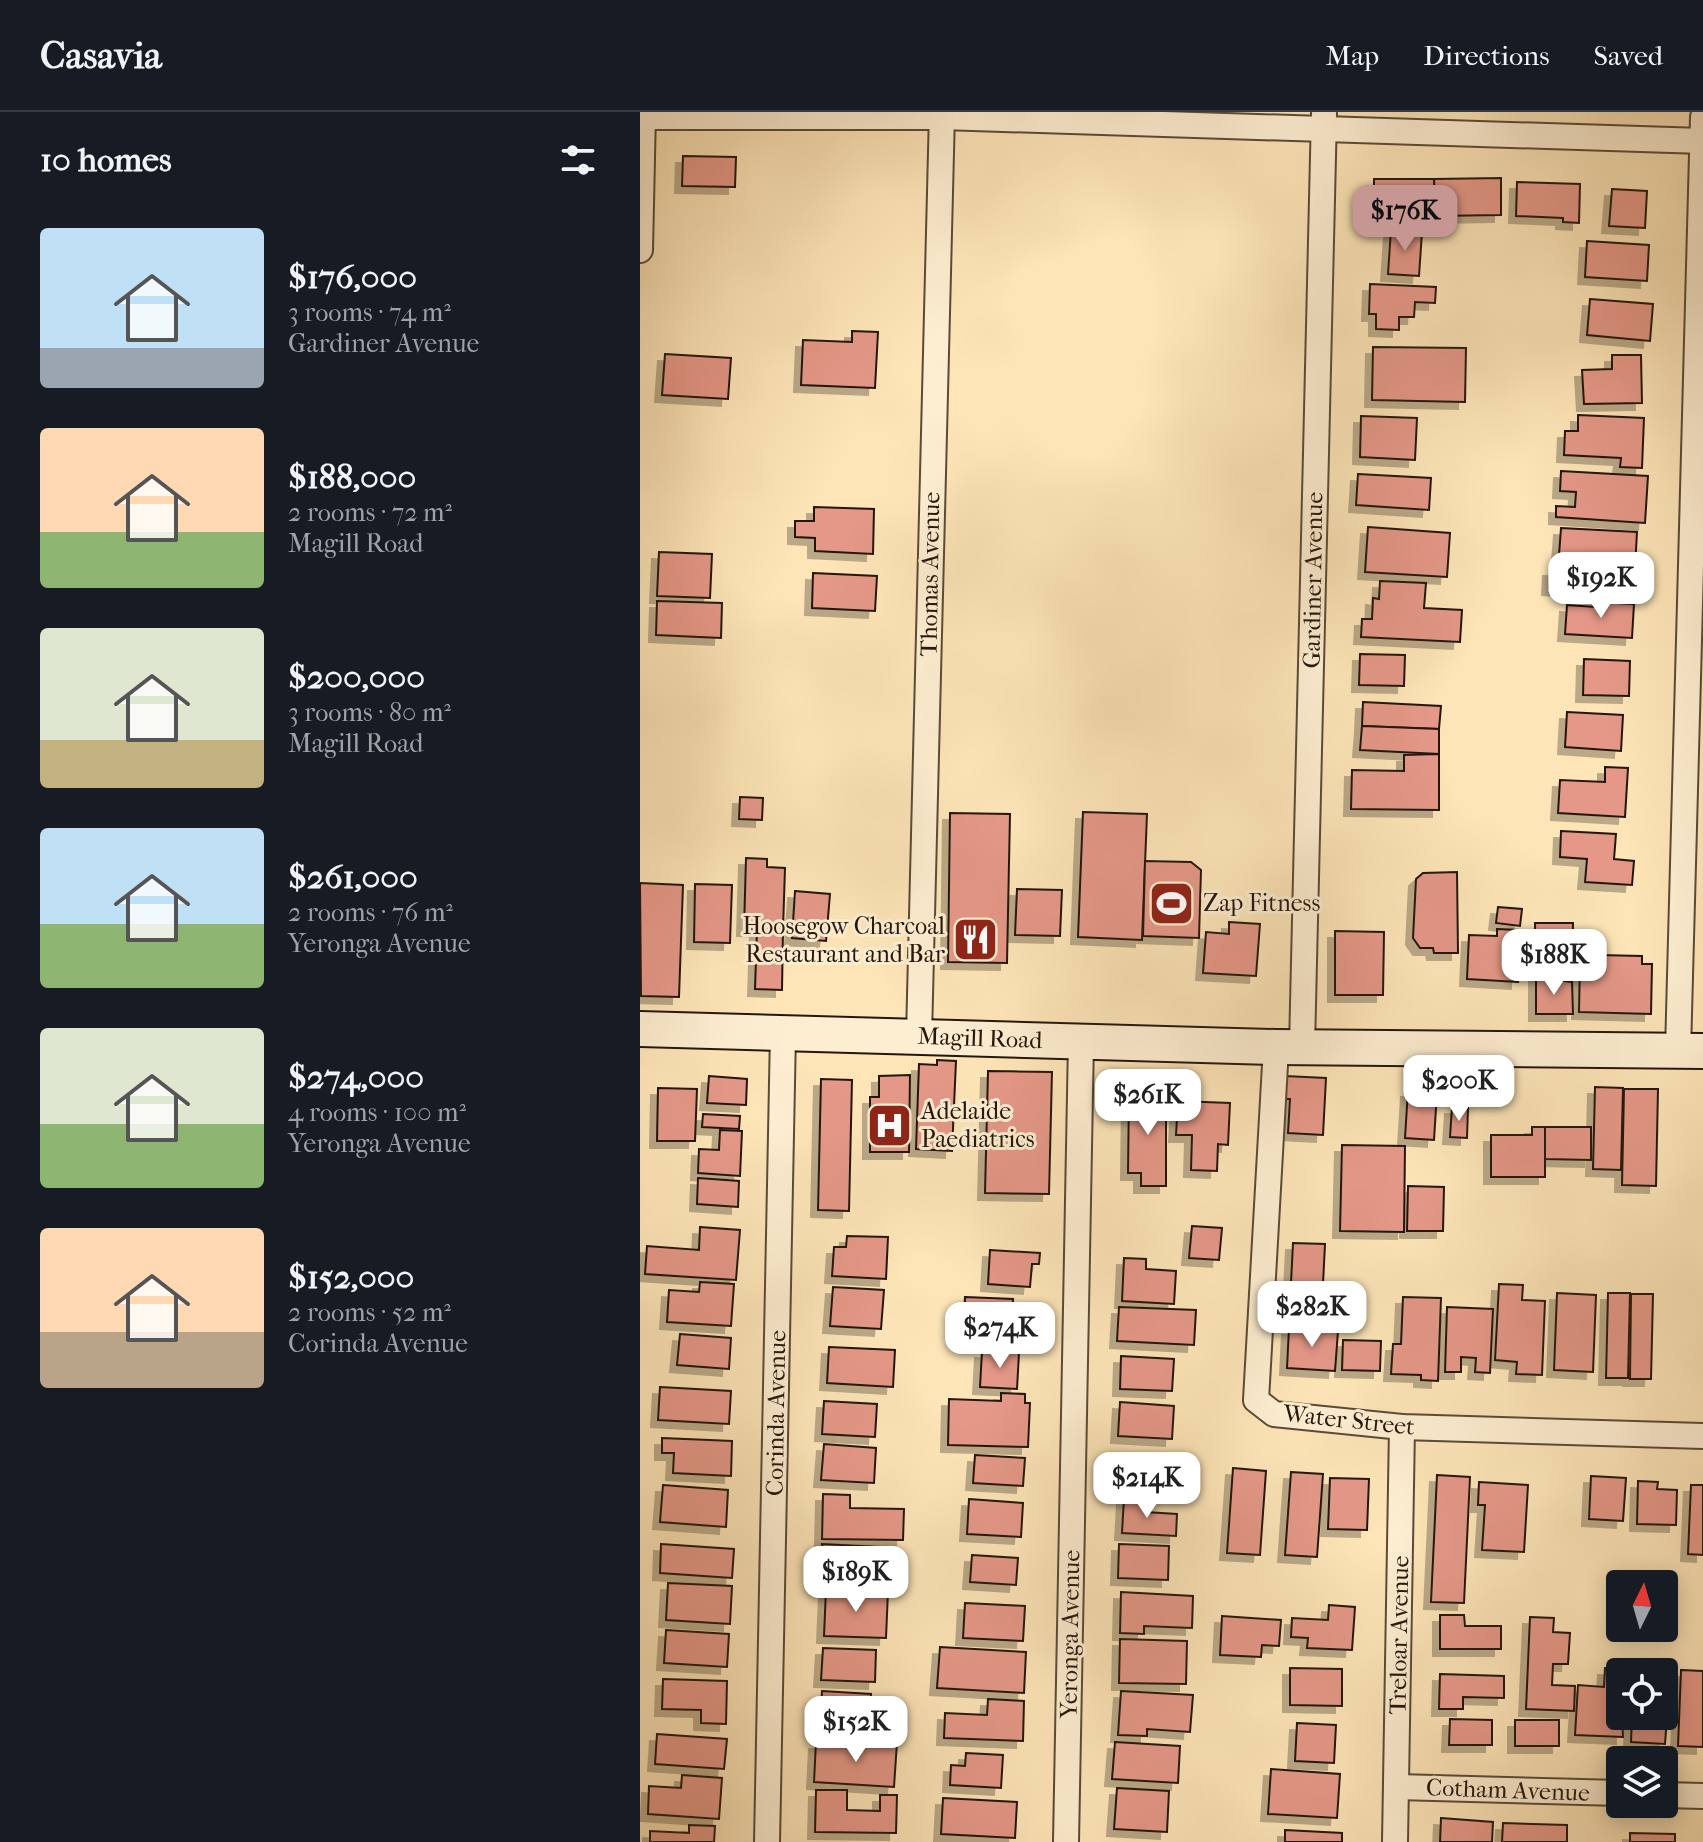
<!DOCTYPE html>
<html lang="en">
<head>
<meta charset="utf-8">
<style>
  body { margin:0; font-family:"IM FELL French Canon",serif; background:#242831; color:#f1f3f6; height:100vh; display:flex; flex-direction:column; font-size:30px; white-space:nowrap }
  * { box-sizing:border-box; margin:0 }
  p { font-size:26px; color:#9ea1a6 }
  .icon { flex:none; width:44px; height:44px; fill:none; stroke:currentColor; stroke-width:2; stroke-linecap:round; stroke-linejoin:round }
  .map { position:relative; flex:1; overflow:hidden }
  .side { display:flex; flex-direction:column; background:#171b24; width:640px }
  .side>* { flex:none }
  .needle { width:52px; rotate:5deg }
  .controls { position:absolute; left:966px; top:1458px; display:grid; gap:16px }
  .controls a { display:grid; place-items:center; width:72px; height:72px; border-radius:8px; background:#171b24; box-shadow:0 4px 20px #0003; font-size:40px }
  .price { position:absolute; translate:-50% -68px; padding:0 18px; border-radius:16px; background:#fff; color:#222; font-size:26px; line-height:52px; filter:drop-shadow(0 2px 4px #0008) }
  .price::after { content:''; position:absolute; left:50%; top:48px; width:24px; height:18px; margin-left:-12px; background:inherit; clip-path:polygon(0 0,100% 0,50% 100%) }
  .price.current { background:#c59692; color:#111 }
  ul { padding:0; list-style:none }
  li { display:flex; align-items:center; gap:24px; height:200px; padding:0 40px }
  li span { display:grid; place-items:center; flex:none; width:224px; height:160px; border-radius:8px; color:#555 }
  li>.icon { margin-inline-start:auto }
  span .icon { width:96px; height:96px; fill:#fffc; stroke-width:1 }
  li b { font-size:34px }
  h2 { display:flex; justify-content:space-between; align-items:center; height:96px; padding:0 40px; font-size:34px }
  header { display:flex; align-items:center; gap:48px; box-sizing:border-box; height:112px; padding:0 40px; background:#171b24; border-bottom:2px solid #363941 }
  header strong { font-size:38px }
  nav { display:flex; gap:44px; margin-inline-start:auto; font-size:28px }
  main { display:flex; flex:1; min-height:0 }
  .map>svg:first-child { display:block }
</style>
</head>
<body>
<header>
<strong>Casavia</strong>
<nav><a>Map</a><a>Directions</a><a>Saved</a></nav>
</header>
<main>
<section class="side">
<h2>10 homes<svg class="icon" aria-label="filters" viewBox="0 0 24 24"><path d="M4 7h16M4 17h16"/><circle cx="9" cy="7" r="2"/><circle cx="15" cy="17" r="2"/></svg></h2>
<ul>
<li><span style="background:linear-gradient(#bfe0f5 75%,#9aa5b1 0)"><svg class="icon" aria-label="home" viewBox="0 0 24 24"><path d="M3 11l9-7 9 7M6 9v11h12V9"/></svg></span><div><b>$176,000</b><p>3 rooms · 74 m²</p><p>Gardiner Avenue</p></div></li>
<li><span style="background:linear-gradient(#ffd9b3 65%,#8fb573 0)"><svg class="icon" aria-label="home" viewBox="0 0 24 24"><path d="M3 11l9-7 9 7M6 9v11h12V9"/></svg></span><div><b>$188,000</b><p>2 rooms · 72 m²</p><p>Magill Road</p></div></li>
<li><span style="background:linear-gradient(#dfe7d0 70%,#c2b280 0)"><svg class="icon" aria-label="home" viewBox="0 0 24 24"><path d="M3 11l9-7 9 7M6 9v11h12V9"/></svg></span><div><b>$200,000</b><p>3 rooms · 80 m²</p><p>Magill Road</p></div></li>
<li><span style="background:linear-gradient(#bfe0f5 60%,#8fb573 0)"><svg class="icon" aria-label="home" viewBox="0 0 24 24"><path d="M3 11l9-7 9 7M6 9v11h12V9"/></svg></span><div><b>$261,000</b><p>2 rooms · 76 m²</p><p>Yeronga Avenue</p></div></li>
<li><span style="background:linear-gradient(#dfe7d0 60%,#8fb573 0)"><svg class="icon" aria-label="home" viewBox="0 0 24 24"><path d="M3 11l9-7 9 7M6 9v11h12V9"/></svg></span><div><b>$274,000</b><p>4 rooms · 100 m²</p><p>Yeronga Avenue</p></div></li>
<li><span style="background:linear-gradient(#ffd9b3 65%,#b9a48a 0)"><svg class="icon" aria-label="home" viewBox="0 0 24 24"><path d="M3 11l9-7 9 7M6 9v11h12V9"/></svg></span><div><b>$152,000</b><p>2 rooms · 52 m²</p><p>Corinda Avenue</p></div></li>
</ul>
</section>
<div class="map">
<svg width="1063" height="1730" viewBox="0 0 1063 1730">
  <defs>
    <filter id="shadow"><feDropShadow dx="-7" dy="7" stdDeviation="0" flood-color="#0004"/></filter>
  </defs>
  <rect width="100%" height="100%" fill="#fde5b8"/>
  <filter id="stains"><feTurbulence type="fractalNoise" baseFrequency=".0025" numOctaves="4"/><feColorMatrix values="0 0 0 0 .2 0 0 0 0 .09 0 0 0 0 .02 0 0 0 .5 -.17"/></filter>
  <radialGradient id="worn" r=".72"><stop offset=".6" stop-color="#630" stop-opacity="0"/><stop offset="1" stop-color="#630" stop-opacity=".3"/></radialGradient>
  <g fill="#e59888" stroke="#23160d" stroke-width="2" filter="url(#shadow)">
    <polygon points="43,44 96,45 95,75 42,74"/>
    <polygon points="861,66 861,103 795,104 794,67"/>
    <polygon points="734,67 794,67 795,104 734,105"/>
    <polygon points="877,70 940,72 939,111 923,110 923,106 876,104"/>
    <polygon points="972,77 1007,79 1005,116 969,114"/>
    <polygon points="751,118 782,120 779,164 748,162"/>
    <polygon points="947,129 1009,133 1007,169 945,165"/>
    <polygon points="730,172 796,175 795,191 775,190 774,205 759,205 759,218 736,217 736,202 729,202"/>
    <polygon points="950,187 1013,192 1010,229 947,223"/>
    <polygon points="212,219 238,220 235,276 161,273 163,228 212,230"/>
    <polygon points="733,235 826,236 825,290 732,288"/>
    <polygon points="25,242 91,246 88,287 22,283"/>
    <polygon points="972,243 1001,243 1002,291 944,292 942,258 972,257"/>
    <polygon points="938,303 1004,306 1002,356 980,355 981,346 924,343 925,319 938,319"/>
    <polygon points="721,304 777,306 775,348 720,345"/>
    <polygon points="921,359 1008,364 1005,411 916,405 916,394 935,395 936,380 920,379"/>
    <polygon points="718,362 791,366 789,398 716,393"/>
    <polygon points="174,395 234,397 233,442 175,439 175,426 155,425 155,409 174,409"/>
    <polygon points="728,415 810,421 807,465 725,460"/>
    <polygon points="921,416 997,420 994,474 964,473 963,479 909,476 910,457 944,458 944,445 919,443"/>
    <polygon points="19,440 72,442 70,486 17,484"/>
    <polygon points="173,461 237,464 235,499 172,496"/>
    <polygon points="740,469 786,471 784,496 822,498 820,530 721,525 722,507 732,507 733,486 739,487"/>
    <polygon points="17,489 82,491 81,526 16,523"/>
    <polygon points="957,490 994,492 992,526 925,522 927,493 956,495"/>
    <polygon points="720,542 765,543 764,574 719,573"/>
    <polygon points="944,547 990,549 989,584 943,583"/>
    <polygon points="723,590 801,594 799,617 722,614"/>
    <polygon points="927,600 983,603 981,639 925,635"/>
    <polygon points="722,614 799,617 799,642 720,638"/>
    <polygon points="799,642 799,698 711,697 712,658 764,659 764,643"/>
    <polygon points="965,655 988,656 985,705 918,701 920,668 965,670"/>
    <polygon points="100,685 123,686 122,708 99,707"/>
    <polygon points="443,700 507,702 502,828 438,825"/>
    <polygon points="310,701 370,702 367,851 308,850"/>
    <polygon points="921,719 976,722 974,747 994,749 992,773 945,770 947,747 920,745"/>
    <polygon points="106,746 127,747 127,755 145,756 143,818 104,817"/>
    <polygon points="505,749 551,750 561,758 559,826 503,824"/>
    <polygon points="817,760 818,841 794,841 793,836 780,836 773,826 776,767 783,761"/>
    <polygon points="0,771 43,773 39,885 1,884"/>
    <polygon points="55,772 92,773 90,831 54,830"/>
    <polygon points="377,777 422,778 420,824 375,823"/>
    <polygon points="155,779 190,782 186,829 152,826"/>
    <polygon points="858,795 882,797 880,814 856,811"/>
    <polygon points="589,810 620,812 616,864 563,861 566,820 589,822"/>
    <polygon points="895,811 933,811 932,870 896,865"/>
    <polygon points="117,817 143,818 142,878 115,877"/>
    <polygon points="857,817 879,818 878,870 827,867 829,823 857,824"/>
    <polygon points="695,819 744,820 743,883 695,883"/>
    <polygon points="958,843 1002,844 1002,852 1012,852 1011,902 939,900 940,850 957,851"/>
    <polygon points="896,865 932,870 933,902 896,902"/>
    <polygon points="297,948 316,949 312,1039 276,1037 279,952 297,953"/>
    <polygon points="348,959 412,960 409,1082 345,1081"/>
    <polygon points="270,963 269,1040 230,1040 230,985 239,985 239,964"/>
    <polygon points="69,964 107,967 106,993 67,991"/>
    <polygon points="645,964 686,966 683,1023 648,1021 650,987 644,987"/>
    <polygon points="181,967 212,968 209,1099 178,1098"/>
    <polygon points="955,975 983,976 981,1058 953,1057"/>
    <polygon points="18,976 57,977 55,1029 17,1029"/>
    <polygon points="984,977 1018,977 1016,1074 982,1073"/>
    <polygon points="768,978 797,980 794,1028 765,1026"/>
    <polygon points="489,980 526,981 526,1074 501,1074 501,1061 488,1061"/>
    <polygon points="538,989 590,991 588,1033 578,1032 577,1059 551,1058 552,1023 536,1023"/>
    <polygon points="812,995 828,996 827,1026 810,1025"/>
    <polygon points="63,1002 100,1004 99,1017 62,1015"/>
    <polygon points="892,1015 905,1015 905,1065 851,1065 851,1023 892,1023"/>
    <polygon points="905,1015 951,1015 951,1048 905,1047"/>
    <polygon points="80,1018 102,1019 100,1064 58,1061 59,1037 79,1038"/>
    <polygon points="702,1033 765,1034 764,1120 700,1119"/>
    <polygon points="58,1066 99,1069 98,1095 57,1092"/>
    <polygon points="768,1074 804,1075 803,1119 767,1119"/>
    <polygon points="552,1114 582,1116 579,1148 549,1146"/>
    <polygon points="60,1115 100,1118 96,1168 5,1162 7,1134 59,1138"/>
    <polygon points="207,1124 248,1125 246,1167 192,1164 194,1135 206,1135"/>
    <polygon points="653,1131 685,1132 683,1172 651,1171"/>
    <polygon points="350,1138 400,1141 399,1152 392,1152 390,1175 348,1172"/>
    <polygon points="484,1146 506,1147 506,1157 536,1159 534,1192 482,1189"/>
    <polygon points="60,1170 94,1172 91,1214 27,1210 29,1178 59,1180"/>
    <polygon points="859,1172 883,1173 882,1188 905,1189 902,1263 876,1262 877,1250 855,1248"/>
    <polygon points="193,1175 244,1178 241,1217 190,1214"/>
    <polygon points="917,1181 956,1183 953,1260 914,1258"/>
    <polygon points="968,1181 990,1181 988,1266 966,1266"/>
    <polygon points="991,1182 1013,1182 1011,1267 990,1267"/>
    <polygon points="325,1185 373,1187 372,1202 392,1203 390,1229 323,1226"/>
    <polygon points="763,1185 801,1186 798,1269 781,1268 781,1263 751,1262 753,1232 761,1232"/>
    <polygon points="479,1195 556,1198 554,1233 477,1229"/>
    <polygon points="807,1195 853,1197 850,1261 835,1260 836,1246 821,1245 821,1260 805,1260"/>
    <polygon points="649,1216 698,1219 695,1259 647,1256"/>
    <polygon points="40,1222 91,1226 89,1257 37,1253"/>
    <polygon points="703,1228 741,1229 740,1259 702,1258"/>
    <polygon points="189,1235 255,1238 253,1275 187,1271"/>
    <polygon points="342,1239 379,1241 377,1277 340,1275"/>
    <polygon points="481,1244 534,1247 532,1279 480,1277"/>
    <polygon points="20,1275 91,1279 89,1312 18,1308"/>
    <polygon points="361,1281 385,1282 385,1291 390,1291 388,1335 308,1333 309,1287 361,1289"/>
    <polygon points="184,1289 237,1292 235,1325 182,1322"/>
    <polygon points="480,1290 534,1294 532,1327 478,1324"/>
    <polygon points="22,1326 92,1329 91,1364 33,1361 34,1341 22,1341"/>
    <polygon points="184,1332 236,1336 234,1371 181,1368"/>
    <polygon points="483,1341 526,1343 524,1377 481,1375"/>
    <polygon points="335,1343 385,1346 383,1374 333,1371"/>
    <polygon points="593,1356 626,1359 620,1443 587,1441"/>
    <polygon points="651,1360 683,1362 677,1445 645,1443"/>
    <polygon points="797,1363 830,1365 824,1491 791,1490"/>
    <polygon points="951,1364 986,1366 983,1409 949,1407"/>
    <polygon points="690,1366 729,1367 727,1418 688,1417"/>
    <polygon points="998,1369 1018,1370 1017,1377 1037,1378 1036,1413 997,1412"/>
    <polygon points="839,1370 888,1373 884,1440 842,1438 845,1393 838,1393"/>
    <polygon points="23,1373 88,1378 86,1415 20,1410"/>
    <polygon points="1051,1373 1063,1373 1063,1443 1048,1442"/>
    <polygon points="183,1382 210,1383 210,1396 264,1397 263,1428 182,1427"/>
    <polygon points="484,1386 506,1388 505,1400 537,1402 536,1424 482,1421"/>
    <polygon points="329,1387 383,1391 381,1425 327,1422"/>
    <polygon points="21,1432 94,1437 92,1466 20,1461"/>
    <polygon points="182,1432 239,1435 237,1469 185,1466"/>
    <polygon points="479,1432 529,1434 528,1468 478,1466"/>
    <polygon points="332,1443 378,1446 376,1473 330,1470"/>
    <polygon points="28,1471 92,1474 90,1512 26,1508"/>
    <polygon points="186,1477 248,1479 246,1526 184,1524"/>
    <polygon points="481,1480 553,1484 552,1516 504,1514 504,1522 480,1521"/>
    <polygon points="325,1491 385,1494 383,1529 323,1526"/>
    <polygon points="689,1493 715,1495 712,1538 667,1536 668,1526 651,1525 652,1506 688,1508"/>
    <polygon points="800,1503 824,1503 825,1514 861,1514 861,1537 800,1537"/>
    <polygon points="582,1504 641,1508 639,1534 622,1533 621,1545 580,1543"/>
    <polygon points="890,1505 914,1506 913,1520 930,1521 928,1552 913,1552 912,1573 935,1574 934,1599 886,1597"/>
    <polygon points="26,1518 89,1522 87,1555 24,1551"/>
    <polygon points="480,1527 547,1529 546,1572 479,1571"/>
    <polygon points="300,1535 386,1540 384,1581 297,1576"/>
    <polygon points="183,1536 236,1538 235,1570 181,1568"/>
    <polygon points="996,1548 1031,1550 1025,1632 991,1630 992,1604 1024,1604 1024,1560 995,1560"/>
    <polygon points="650,1556 702,1557 702,1594 650,1593"/>
    <polygon points="965,1556 987,1557 980,1560 983,1625 935,1623 938,1573 964,1575"/>
    <polygon points="1041,1558 1063,1559 1063,1635 1038,1634"/>
    <polygon points="800,1562 864,1564 864,1586 823,1585 823,1597 799,1597"/>
    <polygon points="23,1567 87,1569 86,1612 61,1611 61,1598 22,1597"/>
    <polygon points="182,1579 231,1582 229,1619 180,1617"/>
    <polygon points="481,1579 553,1583 550,1620 507,1617 507,1624 478,1623"/>
    <polygon points="348,1587 384,1589 383,1629 304,1626 305,1601 347,1603"/>
    <polygon points="810,1607 852,1608 852,1633 809,1633"/>
    <rect x="875" y="1608" width="44" height="26"/>
    <polygon points="657,1611 696,1613 694,1651 655,1649"/>
    <polygon points="17,1622 87,1627 84,1657 15,1652"/>
    <polygon points="231,1628 257,1630 254,1675 174,1670 176,1630 231,1633"/>
    <polygon points="475,1630 540,1634 538,1671 472,1667"/>
    <polygon points="326,1641 363,1643 361,1676 310,1673 311,1653 325,1654"/>
    <polygon points="631,1657 700,1662 697,1706 628,1702"/>
    <polygon points="42,1663 82,1666 79,1707 8,1702 9,1674 41,1676"/>
    <polygon points="477,1676 529,1679 527,1720 474,1717"/>
    <polygon points="176,1678 207,1678 207,1698 240,1699 240,1683 257,1683 256,1721 175,1720"/>
    <polygon points="303,1686 377,1690 375,1726 301,1722"/>
    <polygon points="801,1706 853,1710 852,1730 800,1730"/>
    <polygon points="863,1711 927,1713 927,1730 862,1730"/>
    <polygon points="49,1713 75,1714 74,1730 10,1730 10,1719 49,1721"/>
    <polygon points="645,1718 702,1721 702,1730 645,1730"/>
    <polygon points="990,1721 1035,1722 1035,1730 990,1730"/>
  </g>
  <g fill="none" stroke-linecap="round" stroke-linejoin="round">
    <defs>
      <g id="street">
        <polyline points="0,5 302,5 1063,29"/>
        <polyline points="0,138 3,0"/>
        <polyline points="279,924 302,0"/>
        <polyline points="636,935 616,1288 634,1302 762,1315 1063,1324"/>
        <polyline points="662,935 684,2"/>
        <polyline points="1038,939 1063,5"/>
        <polyline points="757,1675 980,1681"/>
        <polyline points="1024,1683 1063,1684"/>
        <polyline points="127,1730 143,921"/>
        <polyline points="426,1730 441,929"/>
        <polyline points="755,1730 762,1315"/>
      </g>
      <polyline id="secondary" points="0,917 636,935 1063,939"/>
    </defs>
    <use href="#street" stroke="#5a4a38" stroke-width="28"/>
    <use href="#secondary" stroke="#23160d" stroke-width="38"/>
    <use href="#street" stroke="#feeed1" stroke-width="24"/>
    <use href="#secondary" stroke="#feeed1" stroke-width="34"/>
  </g>
  <defs>
    <symbol id="stadium-square" viewBox="-11 -11 22 22"><rect x="-9" y="-9" width="18" height="18" rx="4" fill="#8f2418" stroke="#feeed1"/><path d="M0-5a6.5 5 0 1 0 0 10a6.5 5 0 1 0 0-10ZM-3.5-1.8h7v3.6h-7Z" fill="#fff"/></symbol>
    <symbol id="restaurant-square" viewBox="-11 -11 22 22"><rect x="-9" y="-9" width="18" height="18" rx="4" fill="#8f2418" stroke="#feeed1"/><path d="M-5-6h1v4h1v-4h1v4h1v-4h1v5L-1.5 .5V6h-2V.5L-5-1ZM5-6V6H3V1.5H1.5Q1.5-4 5-6Z" fill="#fff"/></symbol>
    <symbol id="hospital-square" viewBox="-11 -11 22 22"><rect x="-9" y="-9" width="18" height="18" rx="4" fill="#8f2418" stroke="#feeed1"/><path d="M-5-5h3v3.5h4V-5h3V5h-3V1.5h-4V5h-3Z" fill="#fff"/></symbol>
  </defs>
  <g fill-rule="evenodd">
    <use href="#stadium-square" x="506" y="766" width="51" height="51"/>
    <use href="#restaurant-square" x="310" y="802" width="51" height="51"/>
    <use href="#hospital-square" x="224" y="988" width="51" height="51"/>
  </g>
  <g text-anchor="middle" stroke-width="6" stroke-linejoin="round" paint-order="stroke">
    <g font-size="24" fill="#23160d" stroke="#feeed1">
      <text transform="translate(290 462) rotate(-89)" y="8">Thomas Avenue</text>
      <text transform="translate(673 468) rotate(-89)" y="8">Gardiner Avenue</text>
      <text transform="translate(340 926) rotate(2)" y="8">Magill Road</text>
      <text transform="translate(136 1301) rotate(-89)" y="8">Corinda Avenue</text>
      <text transform="translate(709 1308) rotate(6)" y="8">Water Street</text>
      <text transform="translate(430 1522) rotate(-89)" y="8">Yeronga Avenue</text>
      <text transform="translate(759 1523) rotate(-89)" y="8">Treloar Avenue</text>
      <text transform="translate(868 1678) rotate(2)" y="8">Cotham Avenue</text>
    </g>
    <g font-size="24" fill="#23160d" stroke="#feeed1" text-anchor="start">
      <text x="563" y="799">Zap Fitness</text>
      <text x="305" y="822" text-anchor="end">Hoosegow Charcoal<tspan x="305" dy="28">Restaurant and Bar</tspan></text>
      <text x="281" y="1007">Adelaide<tspan x="281" dy="28">Paediatrics</tspan></text>
    </g>
  </g>
  <rect width="100%" height="100%" filter="url(#stains)"/>
  <rect width="100%" height="100%" fill="url(#worn)"/>
</svg>
<div class="controls">
<a><svg class="needle" viewBox="-14 -14 28 28"><path d="M0-13l5 13h-10z" fill="#e53935"/><path d="M0 13l5-13h-10z" fill="#9ea1a6"/></svg></a>
<a><svg class="icon" aria-label="locate" viewBox="0 0 24 24"><circle cx="12" cy="12" r="6"/><path d="M12 2v4M12 18v4M2 12h4M18 12h4"/></svg></a>
<a><svg class="icon" aria-label="layers" viewBox="0 0 24 24"><path d="M12 4l9 5-9 5-9-5zM3 14l9 5 9-5"/></svg></a>
</div>
<b class="price current" style="left:765px;top:141px">$176K</b>
<b class="price" style="left:961px;top:508px">$192K</b>
<b class="price" style="left:914px;top:885px">$188K</b>
<b class="price" style="left:819px;top:1011px">$200K</b>
<b class="price" style="left:508px;top:1025px">$261K</b>
<b class="price" style="left:672px;top:1237px">$282K</b>
<b class="price" style="left:360px;top:1258px">$274K</b>
<b class="price" style="left:507px;top:1408px">$214K</b>
<b class="price" style="left:216px;top:1502px">$189K</b>
<b class="price" style="left:216px;top:1652px">$152K</b>
</div>
</main>
</body>
</html>
